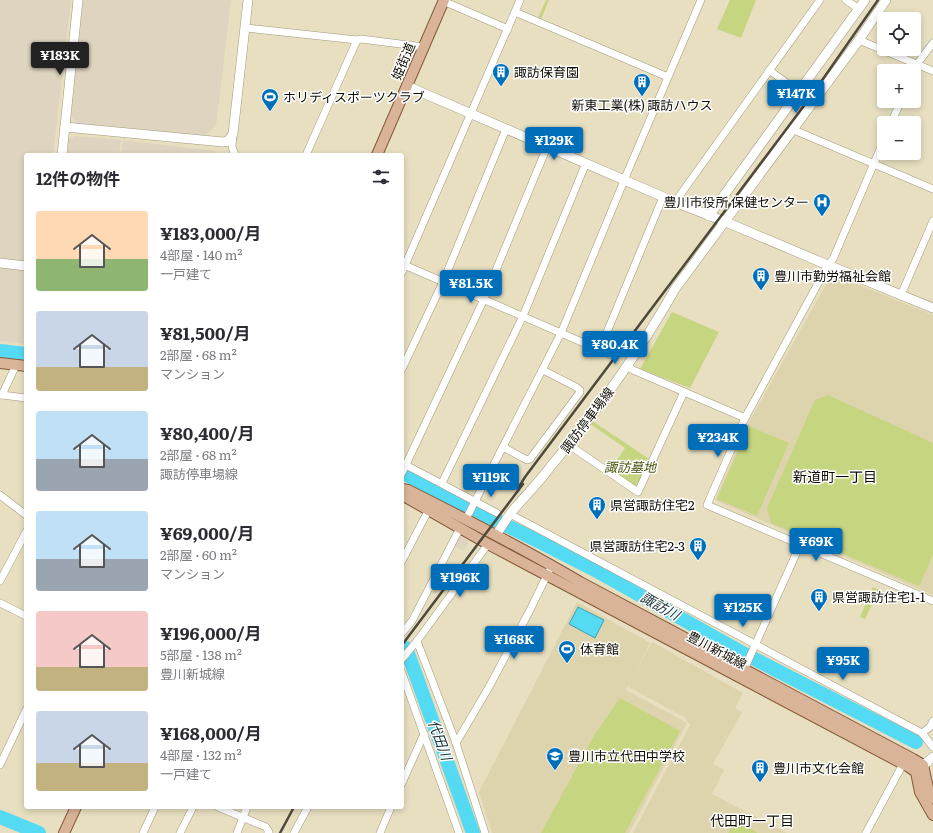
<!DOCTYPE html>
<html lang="ja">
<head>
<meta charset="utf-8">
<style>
  body { margin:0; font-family:Literata,"Noto Sans JP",serif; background:#f7f7f7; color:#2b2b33; height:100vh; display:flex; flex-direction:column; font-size:15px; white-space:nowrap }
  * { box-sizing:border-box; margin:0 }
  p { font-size:13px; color:#7c7c81 }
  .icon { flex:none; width:22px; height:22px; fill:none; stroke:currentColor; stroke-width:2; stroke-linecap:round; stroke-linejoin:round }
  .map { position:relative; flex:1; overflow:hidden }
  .sheet { position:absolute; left:24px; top:153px; width:380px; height:656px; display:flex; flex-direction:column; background:#fff; border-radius:4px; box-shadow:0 2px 6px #0003 }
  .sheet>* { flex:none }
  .fabs { position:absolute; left:877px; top:12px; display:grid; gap:8px }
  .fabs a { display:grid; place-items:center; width:44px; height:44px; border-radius:4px; background:#fff; box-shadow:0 2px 6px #0003; font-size:20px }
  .price { position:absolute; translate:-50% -34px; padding:0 9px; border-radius:4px; background:#006fba; color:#fff; font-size:13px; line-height:26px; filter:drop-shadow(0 1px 2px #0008) }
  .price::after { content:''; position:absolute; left:50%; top:24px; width:12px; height:9px; margin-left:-6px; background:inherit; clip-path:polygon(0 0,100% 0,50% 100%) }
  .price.selected { background:#222; color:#fff }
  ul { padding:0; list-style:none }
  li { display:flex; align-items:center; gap:12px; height:100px; padding:0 12px }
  li span { display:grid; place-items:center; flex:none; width:112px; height:80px; border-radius:4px; color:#555 }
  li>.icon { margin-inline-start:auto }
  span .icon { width:48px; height:48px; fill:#fffc; stroke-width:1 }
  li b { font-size:17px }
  h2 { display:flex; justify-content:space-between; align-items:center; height:48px; padding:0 12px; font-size:17px }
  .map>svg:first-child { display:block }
</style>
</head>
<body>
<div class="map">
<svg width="933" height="833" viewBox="0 0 933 833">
  <rect width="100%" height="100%" fill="#e7dfc0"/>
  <g fill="#ded4bf">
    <polygon points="0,0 71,0 53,155 26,155 26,263 0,260"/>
    <polygon points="83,0 231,0 216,126 203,136 77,124 71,116"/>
    <polygon points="75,136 121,140 119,155 67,155 68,140"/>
    <polygon points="123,140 215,151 215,155 121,155"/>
    <polygon points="0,267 26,270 26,344 0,341"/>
    <polygon points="460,536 469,541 464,551 455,546"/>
  </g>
  <g fill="#ddd4ae">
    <polygon points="832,274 933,315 933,595 715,500 749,422"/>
    <polygon points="577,602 650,643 635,673 652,642 743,693 735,708 742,712 713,764 724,770 712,794 787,833 633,833 690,725 684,717 629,687 629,684 626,690 687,723 629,833 492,833 479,792"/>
  </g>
  <g fill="#c6d57f">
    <polygon points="546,0 549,0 541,19 538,18"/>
    <polygon points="730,0 756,0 741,38 717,29"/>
    <polygon points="672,312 719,332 690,388 640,369"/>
    <polygon points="828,395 933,443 933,555 919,586 771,523 767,508 815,400"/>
    <polygon points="591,420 652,461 634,488 610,471 625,448 589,423"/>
    <polygon points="749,426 789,443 757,516 717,499"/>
    <polygon points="873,587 879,590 865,619 860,617"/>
    <polygon points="620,698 680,731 625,833 541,833 595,734"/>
    <polygon points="735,821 758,833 728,833"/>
  </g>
  <polygon fill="#55daf4" stroke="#409cac" points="578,607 604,620 595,638 569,624"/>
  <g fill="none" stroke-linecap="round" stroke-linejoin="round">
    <g stroke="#55daf4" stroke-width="14">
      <polyline points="0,351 26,354"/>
      <polyline points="402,472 432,489 538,541 595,570 741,652 916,742"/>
      <polyline points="406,648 473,833"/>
      <polyline points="0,817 39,833"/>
    </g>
    <defs>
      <g id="street">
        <polyline points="846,0 859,9"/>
        <polyline points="443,1 508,29"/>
        <polyline points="515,12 668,77"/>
        <polyline points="246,28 357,40 361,39 424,47"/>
        <polyline points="859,40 933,71"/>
        <polyline points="769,70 799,92"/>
        <polyline points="914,71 917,64 933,43"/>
        <polyline points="891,123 901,101"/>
        <polyline points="794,130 933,189"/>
        <polyline points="233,134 232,147 235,155"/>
        <polyline points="884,140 833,259 828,265 745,418 707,505 933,601"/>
        <polyline points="306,155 357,40"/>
        <polyline points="675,202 820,0"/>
        <polyline points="402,264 614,356"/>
        <polyline points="402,272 520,0"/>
        <polyline points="901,295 933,221"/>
        <polyline points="600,349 663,197"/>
        <polyline points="627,366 633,370 745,418"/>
        <polyline points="402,369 443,282 506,129"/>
        <polyline points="0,394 2,395 16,365"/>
        <polyline points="2,395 26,398"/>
        <polyline points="569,445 638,492 684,392"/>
        <polyline points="503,447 527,460 530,459 580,392 580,390 576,387 543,370"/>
        <polyline points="402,463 497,513"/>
        <polyline points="402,473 484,299 547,147"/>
        <polyline points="442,483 523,316 586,163"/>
        <polyline points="0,495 26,515"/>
        <polyline points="510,514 922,733 933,747"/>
        <polyline points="466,519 561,333 628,171 701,0"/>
        <polyline points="402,561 428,511"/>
        <polyline points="0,581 26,532"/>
        <polyline points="0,603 26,616"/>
        <polyline points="402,633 412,621 460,528"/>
        <polyline points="417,641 488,544"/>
        <polyline points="402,659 417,641 456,743 485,833"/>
        <polyline points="743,672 800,545"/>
        <polyline points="402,673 459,833"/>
        <polyline points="922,733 930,727 933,721"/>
        <polyline points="456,743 489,687 529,612 552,565"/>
        <polyline points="0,765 26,710"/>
        <polyline points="402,783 424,734"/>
        <polyline points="218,807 266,827 269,832 268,833"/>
        <polyline points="143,833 155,807"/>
        <polyline points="180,833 193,807"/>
        <polyline points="237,833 247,807"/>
        <polyline points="294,833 308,807"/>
        <polyline points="380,833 391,807"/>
        <polyline points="866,833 903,764"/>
      </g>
      <g id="secondary">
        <polyline points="407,86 675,202 726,222 823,263 933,308"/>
        <polyline points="65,127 223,142 228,141 233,134 248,0"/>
        <polyline points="62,155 78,0"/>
        <polyline points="709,216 865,0"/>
        <polyline points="0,263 26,266"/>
        <path d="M496 535C502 526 508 516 515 508 527 494 540 481 551 466 597 411 640 351 675 289L859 40 886 0"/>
        <polyline points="918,770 933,757"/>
      </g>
      <g id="primary">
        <polyline points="377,155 444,0"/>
        <polyline points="0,363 26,366"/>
        <path d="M402 489 408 490C466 519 524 549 580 582L913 759 923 765 928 788 933 798"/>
        <polyline points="402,495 488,544 909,767 916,772 920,792 933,815"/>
        <polyline points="64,833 76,807"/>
      </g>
    </defs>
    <use href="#street" stroke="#a0997b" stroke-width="8"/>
    <use href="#secondary" stroke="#a0997b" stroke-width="10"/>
    <use href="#primary" stroke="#845937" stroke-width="12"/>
    <use href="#street" stroke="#fff" stroke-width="7"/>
    <use href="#secondary" stroke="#fff" stroke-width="9"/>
    <use href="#primary" stroke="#dab498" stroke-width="10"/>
    <g stroke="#4e493a" stroke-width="2.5">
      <polyline points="519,487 525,477 809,99 878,0"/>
      <polyline points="402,645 523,484"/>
      <polyline points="280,833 294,807"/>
    </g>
  </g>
  <defs>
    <symbol id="building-pin" viewBox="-11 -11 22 30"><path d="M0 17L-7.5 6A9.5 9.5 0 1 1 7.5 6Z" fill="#006fba" stroke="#fff"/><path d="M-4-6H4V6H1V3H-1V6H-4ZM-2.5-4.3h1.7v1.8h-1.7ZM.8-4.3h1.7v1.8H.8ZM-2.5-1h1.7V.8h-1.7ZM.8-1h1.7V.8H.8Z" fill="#fff"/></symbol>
    <symbol id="stadium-pin" viewBox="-11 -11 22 30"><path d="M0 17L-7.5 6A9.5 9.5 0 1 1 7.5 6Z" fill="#006fba" stroke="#fff"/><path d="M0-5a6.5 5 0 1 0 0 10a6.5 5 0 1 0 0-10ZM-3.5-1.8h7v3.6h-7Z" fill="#fff"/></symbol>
    <symbol id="hospital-pin" viewBox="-11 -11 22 30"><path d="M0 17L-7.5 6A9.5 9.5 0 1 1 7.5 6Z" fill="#006fba" stroke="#fff"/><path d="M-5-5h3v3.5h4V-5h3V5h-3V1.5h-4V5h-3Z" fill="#fff"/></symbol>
    <symbol id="school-pin" viewBox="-11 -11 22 30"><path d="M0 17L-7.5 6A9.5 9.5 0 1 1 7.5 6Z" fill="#006fba" stroke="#fff"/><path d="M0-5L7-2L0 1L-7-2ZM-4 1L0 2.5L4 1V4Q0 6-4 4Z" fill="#fff"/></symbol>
  </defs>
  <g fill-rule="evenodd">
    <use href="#building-pin" x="491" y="62" width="20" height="27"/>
    <use href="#building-pin" x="632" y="72" width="20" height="27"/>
    <use href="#stadium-pin" x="260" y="87" width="20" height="27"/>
    <use href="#hospital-pin" x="812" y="192" width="20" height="27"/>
    <use href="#building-pin" x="751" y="266" width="20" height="27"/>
    <use href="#building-pin" x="587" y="495" width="20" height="27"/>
    <use href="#building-pin" x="688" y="536" width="20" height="27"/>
    <use href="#building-pin" x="809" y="587" width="20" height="27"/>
    <use href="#stadium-pin" x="557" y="639" width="20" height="27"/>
    <use href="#school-pin" x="545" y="746" width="20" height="27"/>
    <use href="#building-pin" x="750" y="758" width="20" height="27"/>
  </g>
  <g text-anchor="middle" stroke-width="3" stroke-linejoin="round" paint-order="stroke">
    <g font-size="13" fill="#100d04" stroke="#fff">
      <text transform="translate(403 61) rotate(-67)" y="5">姫街道</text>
      <text transform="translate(587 420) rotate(-53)" y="5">諏訪停車場線</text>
      <text transform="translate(717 650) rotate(28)" y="5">豊川新城線</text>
    </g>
    <g font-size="13" fill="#100d04" stroke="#fff" text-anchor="start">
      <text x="514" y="77">諏訪保育園</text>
      <text x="283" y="102">ホリディスポーツクラブ</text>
      <text x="642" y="110" text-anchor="middle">新東工業(株) 諏訪ハウス</text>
      <text x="809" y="207" text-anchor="end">豊川市役所 保健センター</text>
      <text x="774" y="281">豊川市勤労福祉会館</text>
      <text x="610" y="510">県営諏訪住宅2</text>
      <text x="685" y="551" text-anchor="end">県営諏訪住宅2-3</text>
      <text x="832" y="602">県営諏訪住宅1-1</text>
      <text x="580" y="654">体育館</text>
      <text x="568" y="761">豊川市立代田中学校</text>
      <text x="773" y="773">豊川市文化会館</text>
    </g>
    <g font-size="13" font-style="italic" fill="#4b540e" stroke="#fff">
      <text x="630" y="472">諏訪墓地</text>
    </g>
    <g font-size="14" fill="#100d04" stroke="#fff">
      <text x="835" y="482">新道町一丁目</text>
      <text x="752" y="826">代田町一丁目</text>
    </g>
    <g font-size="14" font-style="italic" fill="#20363b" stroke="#fff">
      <text transform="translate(660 606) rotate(29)" y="5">諏訪川</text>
      <text transform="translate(440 740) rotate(70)" y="5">代田川</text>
    </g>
  </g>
</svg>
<div class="fabs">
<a><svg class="icon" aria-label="locate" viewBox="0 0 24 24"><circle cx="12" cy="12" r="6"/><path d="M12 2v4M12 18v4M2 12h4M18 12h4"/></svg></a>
<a>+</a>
<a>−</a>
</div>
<b class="price selected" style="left:60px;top:76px">¥183K</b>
<b class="price" style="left:796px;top:114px">¥147K</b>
<b class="price" style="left:554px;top:161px">¥129K</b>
<b class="price" style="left:471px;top:304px">¥81.5K</b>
<b class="price" style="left:615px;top:365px">¥80.4K</b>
<b class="price" style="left:718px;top:458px">¥234K</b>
<b class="price" style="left:491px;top:498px">¥119K</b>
<b class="price" style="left:816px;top:562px">¥69K</b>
<b class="price" style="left:460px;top:598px">¥196K</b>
<b class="price" style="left:743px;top:628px">¥125K</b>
<b class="price" style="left:514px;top:660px">¥168K</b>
<b class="price" style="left:843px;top:681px">¥95K</b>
<section class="sheet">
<h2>12件の物件<svg class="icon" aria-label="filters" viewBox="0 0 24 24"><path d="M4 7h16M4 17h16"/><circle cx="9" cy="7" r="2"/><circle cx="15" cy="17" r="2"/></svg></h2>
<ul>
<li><span style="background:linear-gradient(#ffd9b3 60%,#8fb573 0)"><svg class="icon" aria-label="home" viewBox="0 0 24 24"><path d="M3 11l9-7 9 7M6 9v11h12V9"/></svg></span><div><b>¥183,000/月</b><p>4部屋 · 140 m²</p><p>一戸建て</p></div></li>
<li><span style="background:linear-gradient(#c9d6e8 70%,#c2b280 0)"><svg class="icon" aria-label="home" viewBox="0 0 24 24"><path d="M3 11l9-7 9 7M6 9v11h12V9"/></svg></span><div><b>¥81,500/月</b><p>2部屋 · 68 m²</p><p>マンション</p></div></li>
<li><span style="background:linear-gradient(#bfe0f5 60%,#9aa5b1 0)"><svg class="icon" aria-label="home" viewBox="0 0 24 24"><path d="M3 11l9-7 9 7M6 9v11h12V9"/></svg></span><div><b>¥80,400/月</b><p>2部屋 · 68 m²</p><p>諏訪停車場線</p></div></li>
<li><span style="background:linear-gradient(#bfe0f5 60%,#9aa5b1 0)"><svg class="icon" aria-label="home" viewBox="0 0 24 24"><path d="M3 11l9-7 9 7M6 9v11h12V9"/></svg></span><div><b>¥69,000/月</b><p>2部屋 · 60 m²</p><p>マンション</p></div></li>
<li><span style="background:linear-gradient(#f6c9c9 70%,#c2b280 0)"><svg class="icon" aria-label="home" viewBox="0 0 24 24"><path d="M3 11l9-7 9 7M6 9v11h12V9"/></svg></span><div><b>¥196,000/月</b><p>5部屋 · 138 m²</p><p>豊川新城線</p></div></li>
<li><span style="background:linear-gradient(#c9d6e8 65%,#c2b280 0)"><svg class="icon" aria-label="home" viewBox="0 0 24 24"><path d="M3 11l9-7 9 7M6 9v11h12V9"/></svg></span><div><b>¥168,000/月</b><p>4部屋 · 132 m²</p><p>一戸建て</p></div></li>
</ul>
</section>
</div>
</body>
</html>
